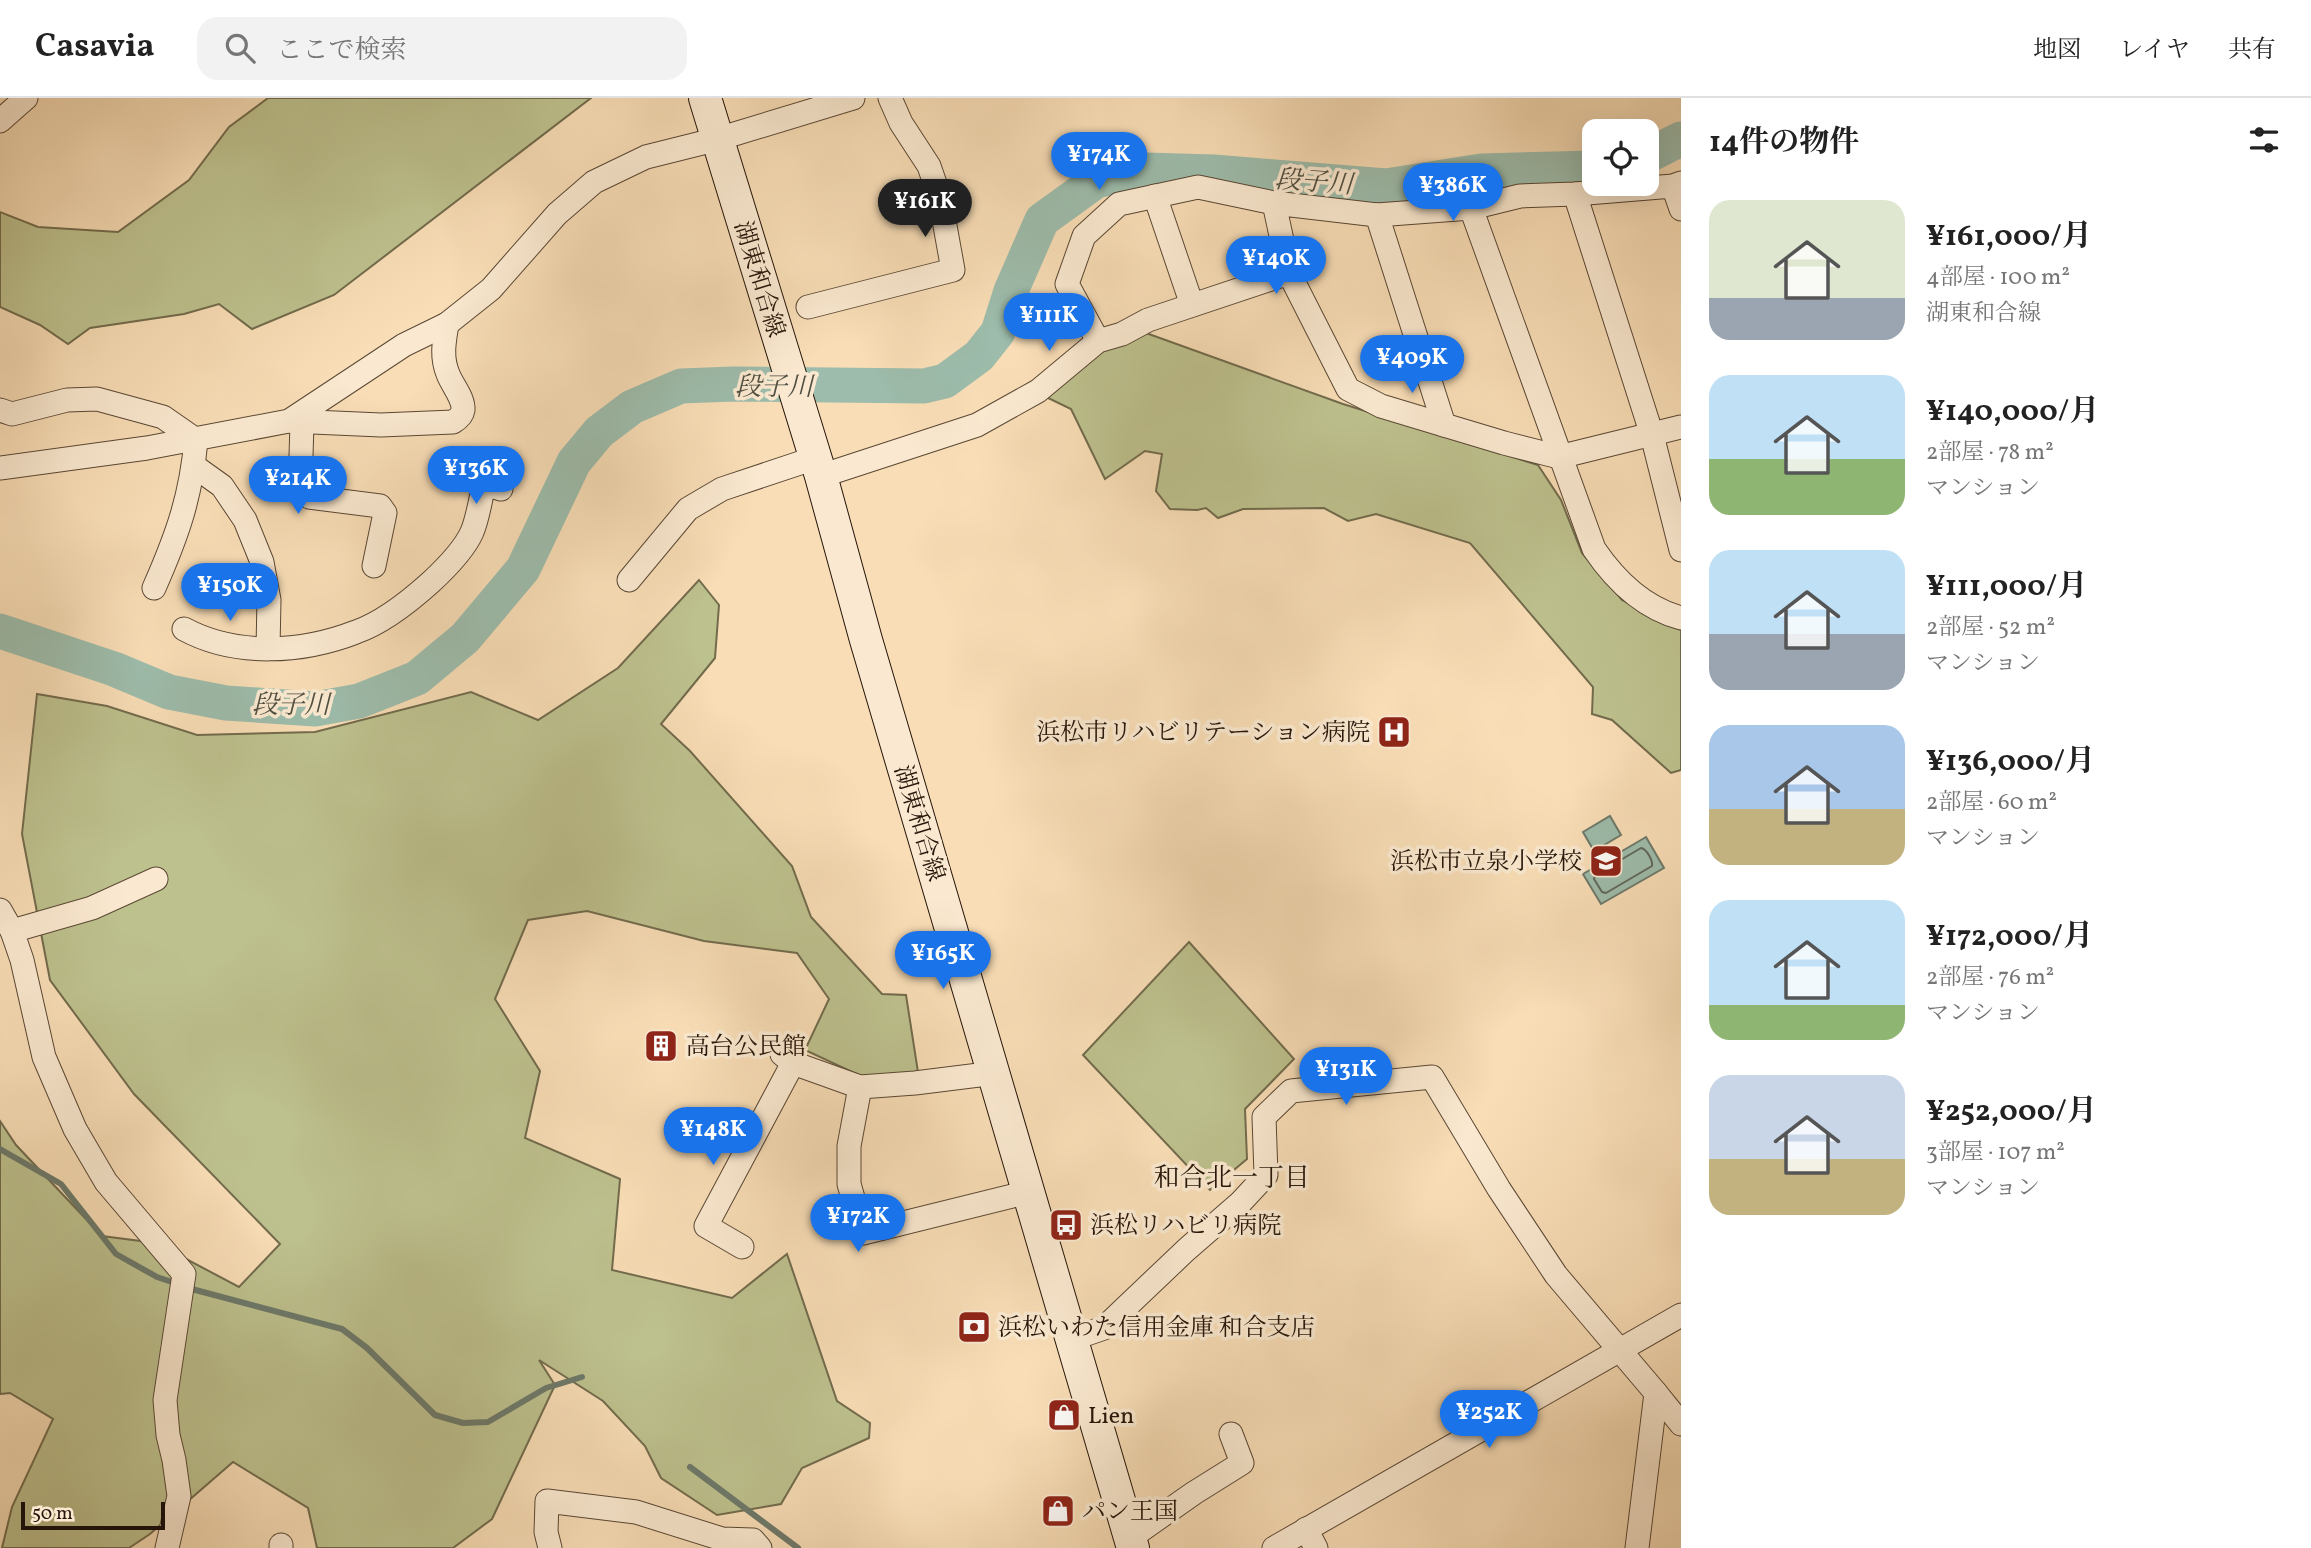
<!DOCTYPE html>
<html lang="ja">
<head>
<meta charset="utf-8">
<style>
  body { margin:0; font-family:Vollkorn,"Noto Serif JP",serif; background:#f2f2f2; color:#222; height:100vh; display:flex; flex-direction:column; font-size:26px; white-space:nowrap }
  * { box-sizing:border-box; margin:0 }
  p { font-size:23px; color:#767676 }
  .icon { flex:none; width:38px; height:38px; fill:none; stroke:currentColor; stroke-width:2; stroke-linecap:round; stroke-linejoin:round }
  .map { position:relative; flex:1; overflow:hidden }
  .details { display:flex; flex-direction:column; background:#fff; width:630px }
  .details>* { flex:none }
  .buttons { position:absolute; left:1582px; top:21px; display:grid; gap:14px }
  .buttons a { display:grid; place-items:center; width:77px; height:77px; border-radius:14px; background:#fff; box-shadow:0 7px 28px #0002; font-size:35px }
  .scale { position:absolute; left:21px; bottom:18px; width:144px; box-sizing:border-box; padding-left:7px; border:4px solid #261509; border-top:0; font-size:19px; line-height:24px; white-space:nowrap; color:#261509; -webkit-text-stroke:5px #fae9d0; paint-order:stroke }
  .price { position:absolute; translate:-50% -60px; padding:0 16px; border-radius:24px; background:#1a73e8; color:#fff; font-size:23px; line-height:46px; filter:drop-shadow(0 2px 4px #0008) }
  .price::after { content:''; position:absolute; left:50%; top:42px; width:21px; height:16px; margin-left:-10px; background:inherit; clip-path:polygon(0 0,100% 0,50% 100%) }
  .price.on { background:#222; color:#fff }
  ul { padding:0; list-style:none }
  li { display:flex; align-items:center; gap:21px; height:175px; padding:0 28px }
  li span { display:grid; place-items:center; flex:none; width:196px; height:140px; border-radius:21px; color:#555 }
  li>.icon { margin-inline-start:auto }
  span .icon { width:84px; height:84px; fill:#fffc; stroke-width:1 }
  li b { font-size:30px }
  h2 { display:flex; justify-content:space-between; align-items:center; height:84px; padding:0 28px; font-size:30px }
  header { display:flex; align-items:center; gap:42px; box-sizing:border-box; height:98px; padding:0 35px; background:#fff; border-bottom:2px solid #e0e0e0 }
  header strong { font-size:33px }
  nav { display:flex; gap:38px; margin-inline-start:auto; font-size:24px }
  .search { width:490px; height:63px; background:#f2f2f2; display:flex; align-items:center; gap:18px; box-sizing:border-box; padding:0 24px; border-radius:21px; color:#767676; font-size:26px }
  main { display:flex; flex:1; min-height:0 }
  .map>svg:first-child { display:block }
</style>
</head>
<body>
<header>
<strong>Casavia</strong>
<div class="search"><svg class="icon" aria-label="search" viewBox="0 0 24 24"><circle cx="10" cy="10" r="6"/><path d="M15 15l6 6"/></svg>ここで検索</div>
<nav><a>地図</a><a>レイヤ</a><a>共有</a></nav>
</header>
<main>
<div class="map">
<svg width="1681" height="1450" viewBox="0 0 1681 1450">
  <rect width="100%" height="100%" fill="#f8ddb6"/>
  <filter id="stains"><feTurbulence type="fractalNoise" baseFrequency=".00286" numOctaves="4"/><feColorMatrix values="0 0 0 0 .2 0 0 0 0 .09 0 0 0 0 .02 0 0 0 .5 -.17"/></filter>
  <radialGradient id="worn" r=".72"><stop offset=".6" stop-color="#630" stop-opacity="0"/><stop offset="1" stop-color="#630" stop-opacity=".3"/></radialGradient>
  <g fill="#bdc18e" stroke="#726b4c" stroke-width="2">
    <polygon points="268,0 591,0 334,197 252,231 219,206 184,216 90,230 68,246 40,227 0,209 0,114 38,129 118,134 189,82 229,29"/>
    <polygon points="1146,235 1343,306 1538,367 1561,402 1582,455 1622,502 1681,532 1681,672 1671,675 1612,622 1592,616 1593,589 1470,445 1376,416 1348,423 1324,410 1243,411 1218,420 1206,410 1197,412 1170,411 1156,393 1162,356 1145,353 1105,381 1071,311 1046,299 1100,253"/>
    <polygon points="699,482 719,507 715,560 661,626 690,653 792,768 811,819 882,896 906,897 918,974 865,980 805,952 829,901 797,855 704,843 587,813 528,822 495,901 540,973 525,1040 620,1081 612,1172 732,1200 787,1156 837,1303 870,1325 869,1340 802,1370 781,1406 717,1417 661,1380 645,1348 603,1303 539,1262 555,1287 492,1421 453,1450 317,1450 308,1410 233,1364 150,1436 129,1450 2,1450 12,1409 53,1321 10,1295 0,1296 0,1023 16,1047 102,1138 156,1145 239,1189 280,1146 134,996 50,882 22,736 37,596 107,608 197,637 315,634 471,594 538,622 618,570"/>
    <polygon points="1189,844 1294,961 1245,1011 1247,1061 1210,1092 1083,957"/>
  </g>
  <g fill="#9dbcab" stroke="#6d796a" stroke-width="2">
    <polygon points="1610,718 1621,737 1594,753 1583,734"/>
    <polygon points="1646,739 1664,770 1601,806 1583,776"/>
  </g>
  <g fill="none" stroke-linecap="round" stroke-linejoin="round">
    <path stroke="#62685a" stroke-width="2" d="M1641 750C1647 751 1653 763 1652 768L1606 795 1602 794 1594 781 1595 777Z"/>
    <g stroke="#6d796a" stroke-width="6">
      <polyline points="0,1051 61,1086 116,1156 157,1179 178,1186"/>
      <polyline points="188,1190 342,1231 367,1250 435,1317 463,1325 488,1324 546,1290 582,1279"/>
      <polyline points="690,1369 798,1450"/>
    </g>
    <g stroke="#9dbcab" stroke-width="35">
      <polyline points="1647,58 1681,41"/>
      <polyline points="0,533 114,571 169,594 226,605 315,611 359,603 417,580 465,540 523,471 574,364 599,334 632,309 681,288 733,286 924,288 945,283 979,258 998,234 1011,193 1042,122 1096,83 1146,72 1214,74 1386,88 1481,73 1594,70"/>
    </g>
    <defs>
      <g id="street">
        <polyline points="0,23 26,0"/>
        <path d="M1681 85 1673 88 1575 96 1520 98 1471 110 1594 451C1615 482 1644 510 1681 520"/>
        <polyline points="1673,88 1681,111"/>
        <polyline points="1575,96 1652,337 1681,452"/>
        <polyline points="1155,98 1192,207"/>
        <polyline points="1471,110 1377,117 1444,327 1504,345 1559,359 1681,329"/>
        <polyline points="1377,117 1274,105 1289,175 1348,291 1381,308 1444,327"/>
        <polyline points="808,209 953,172 940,100 929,68 901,25 890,0"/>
        <polyline points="1098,243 1067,186 1084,138 1119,106 1198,89 1274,105"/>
        <path d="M0 312 12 316 67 302 97 301 163 319 196 342C191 399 177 438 154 490"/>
        <path d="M289 323 381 327 453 324C458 321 462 318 463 312 464 300 452 287 448 276 441 259 444 244 447 226"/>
        <polyline points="302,325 300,391 309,399 380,408 385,415 374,468"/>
        <polyline points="194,368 222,388 245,422 262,464 269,502 268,550"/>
        <polyline points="0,370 147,350 289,323 404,247 447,226 491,191 557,116 594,84 646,59 718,41 853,0"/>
        <polyline points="821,378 977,327 1038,293 1098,243 1122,236 1148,222 1289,175"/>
        <polyline points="464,379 501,391"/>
        <polyline points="629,482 688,411 722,391 815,360"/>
        <path d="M184 531C236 559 302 555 356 534 382 525 411 502 431 484 445 471 464 452 472 434 478 420 480 403 484 387"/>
        <polyline points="0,812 12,833 22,862 44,959 75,1031 106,1084 184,1176 165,1302 168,1337 174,1362 179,1398 167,1450"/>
        <polyline points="12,833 92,810 156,781"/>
        <polyline points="782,956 793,965 860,989 915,985 995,975"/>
        <polyline points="860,989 849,1048 849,1086 863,1135 1029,1094"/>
        <polyline points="742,1149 706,1128 793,965"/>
        <polyline points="1072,1241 1104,1230 1186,1152 1240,1105 1266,1077 1264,1019 1291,993 1432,979 1499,1091 1556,1177 1656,1295 1637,1450"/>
        <polyline points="1656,1295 1681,1326"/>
        <polyline points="1306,1431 1316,1450"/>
        <polyline points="1130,1440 1194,1395 1242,1365 1231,1336"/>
        <polyline points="281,1450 281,1447"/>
        <polyline points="550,1450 546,1434 547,1403 636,1414 722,1441 753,1442 760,1450"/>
        <polyline points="1274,1450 1681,1217"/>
      </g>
      <polyline id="secondary" points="705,0 821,378 866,542 1133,1450"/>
    </defs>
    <use href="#street" stroke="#5a4734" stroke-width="25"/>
    <use href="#secondary" stroke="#261509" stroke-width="34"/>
    <use href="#street" stroke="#fae9d0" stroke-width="23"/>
    <use href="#secondary" stroke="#fae9d0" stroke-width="32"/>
  </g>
  <defs>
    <symbol id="hospital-square" viewBox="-11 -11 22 22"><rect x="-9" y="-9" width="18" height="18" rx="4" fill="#8f2418" stroke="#fae9d0"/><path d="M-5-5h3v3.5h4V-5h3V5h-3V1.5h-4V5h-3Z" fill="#fff"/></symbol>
    <symbol id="school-square" viewBox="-11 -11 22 22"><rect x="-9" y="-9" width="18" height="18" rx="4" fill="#8f2418" stroke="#fae9d0"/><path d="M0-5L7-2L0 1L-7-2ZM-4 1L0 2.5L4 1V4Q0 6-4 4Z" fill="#fff"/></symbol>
    <symbol id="building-square" viewBox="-11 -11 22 22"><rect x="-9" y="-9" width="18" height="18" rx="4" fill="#8f2418" stroke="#fae9d0"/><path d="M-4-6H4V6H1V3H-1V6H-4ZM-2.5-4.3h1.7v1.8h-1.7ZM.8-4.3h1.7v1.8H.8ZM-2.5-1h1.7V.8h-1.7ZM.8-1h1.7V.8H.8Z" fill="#fff"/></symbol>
    <symbol id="bus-square" viewBox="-11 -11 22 22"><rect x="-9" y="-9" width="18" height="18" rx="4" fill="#8f2418" stroke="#fae9d0"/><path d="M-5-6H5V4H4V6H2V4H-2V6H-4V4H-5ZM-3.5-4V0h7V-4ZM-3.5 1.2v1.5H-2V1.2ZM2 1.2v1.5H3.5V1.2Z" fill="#fff"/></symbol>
    <symbol id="bank-square" viewBox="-11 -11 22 22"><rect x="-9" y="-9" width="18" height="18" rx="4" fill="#8f2418" stroke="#fae9d0"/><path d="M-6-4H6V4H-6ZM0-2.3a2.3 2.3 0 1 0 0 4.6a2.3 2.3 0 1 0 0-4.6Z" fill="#fff"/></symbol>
    <symbol id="shop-square" viewBox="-11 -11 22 22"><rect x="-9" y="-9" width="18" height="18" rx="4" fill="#8f2418" stroke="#fae9d0"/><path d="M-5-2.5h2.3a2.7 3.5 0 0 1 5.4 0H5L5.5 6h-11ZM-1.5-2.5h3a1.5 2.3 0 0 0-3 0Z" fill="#fff"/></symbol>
  </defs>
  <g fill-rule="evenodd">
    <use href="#hospital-square" x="1375" y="615" width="38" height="38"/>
    <use href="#school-square" x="1587" y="744" width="38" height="38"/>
    <use href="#building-square" x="642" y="929" width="38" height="38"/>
    <use href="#bus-square" x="1047" y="1108" width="38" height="38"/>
    <use href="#bank-square" x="955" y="1210" width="38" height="38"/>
    <use href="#shop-square" x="1045" y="1298" width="38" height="38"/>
    <use href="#shop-square" x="1039" y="1394" width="38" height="38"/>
  </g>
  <g text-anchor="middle" stroke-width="7" stroke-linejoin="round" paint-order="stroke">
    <g font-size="24" fill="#261509" stroke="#fae9d0">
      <text transform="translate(760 181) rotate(73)" y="8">湖東和合線</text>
      <text transform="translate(920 725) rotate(73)" y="8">湖東和合線</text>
    </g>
    <g font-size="24" fill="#261509" stroke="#fae9d0" text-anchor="start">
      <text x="1370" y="642" text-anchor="end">浜松市リハビリテーション病院</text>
      <text x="1582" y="771" text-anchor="end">浜松市立泉小学校</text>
      <text x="686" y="956">高台公民館</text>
      <text x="1090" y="1135">浜松リハビリ病院</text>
      <text x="998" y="1237">浜松いわた信用金庫 和合支店</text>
      <text x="1088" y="1325">Lien</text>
      <text x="1082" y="1421">パン王国</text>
    </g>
    <g font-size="26" font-style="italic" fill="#504f42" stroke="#fae9d0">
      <text transform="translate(1314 83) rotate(4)" y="9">段子川</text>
      <text x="774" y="297">段子川</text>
      <text x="291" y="615">段子川</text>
    </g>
    <g font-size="26" fill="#261509" stroke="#fae9d0">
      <text x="1232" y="1088">和合北一丁目</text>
    </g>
  </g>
  <rect width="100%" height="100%" filter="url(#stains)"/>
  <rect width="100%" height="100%" fill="url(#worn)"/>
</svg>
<div class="buttons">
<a><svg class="icon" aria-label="locate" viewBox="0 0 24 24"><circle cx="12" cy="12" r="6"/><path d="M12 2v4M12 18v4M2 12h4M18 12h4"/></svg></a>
</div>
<div class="scale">50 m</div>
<b class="price" style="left:1099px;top:94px">¥174K</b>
<b class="price" style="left:1453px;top:125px">¥386K</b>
<b class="price on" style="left:925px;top:141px">¥161K</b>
<b class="price" style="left:1276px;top:198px">¥140K</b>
<b class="price" style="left:1049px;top:255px">¥111K</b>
<b class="price" style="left:1412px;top:297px">¥409K</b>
<b class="price" style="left:476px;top:408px">¥136K</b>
<b class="price" style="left:298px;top:418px">¥214K</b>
<b class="price" style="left:230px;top:525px">¥150K</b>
<b class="price" style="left:943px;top:893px">¥165K</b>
<b class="price" style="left:1346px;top:1009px">¥131K</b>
<b class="price" style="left:713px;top:1069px">¥148K</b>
<b class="price" style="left:858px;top:1156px">¥172K</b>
<b class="price" style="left:1489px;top:1352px">¥252K</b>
</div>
<section class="details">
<h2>14件の物件<svg class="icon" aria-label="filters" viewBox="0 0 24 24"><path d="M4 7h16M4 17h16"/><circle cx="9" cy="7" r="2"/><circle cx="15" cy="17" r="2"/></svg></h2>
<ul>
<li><span style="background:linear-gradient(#dfe7d0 70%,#9aa5b1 0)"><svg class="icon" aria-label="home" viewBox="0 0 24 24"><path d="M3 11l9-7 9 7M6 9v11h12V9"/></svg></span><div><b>¥161,000/月</b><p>4部屋 · 100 m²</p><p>湖東和合線</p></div></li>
<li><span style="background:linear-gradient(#bfe0f5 60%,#8fb573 0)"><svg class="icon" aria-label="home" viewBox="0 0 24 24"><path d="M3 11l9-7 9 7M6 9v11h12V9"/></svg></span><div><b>¥140,000/月</b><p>2部屋 · 78 m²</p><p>マンション</p></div></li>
<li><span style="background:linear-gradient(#bfe0f5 60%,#9aa5b1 0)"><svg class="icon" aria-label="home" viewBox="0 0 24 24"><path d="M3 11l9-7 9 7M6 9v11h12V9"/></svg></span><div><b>¥111,000/月</b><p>2部屋 · 52 m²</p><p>マンション</p></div></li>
<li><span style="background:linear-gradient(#a9c7e8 60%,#c2b280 0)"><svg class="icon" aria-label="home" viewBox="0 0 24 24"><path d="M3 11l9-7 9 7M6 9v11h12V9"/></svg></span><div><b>¥136,000/月</b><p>2部屋 · 60 m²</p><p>マンション</p></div></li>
<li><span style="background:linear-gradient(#bfe0f5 75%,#8fb573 0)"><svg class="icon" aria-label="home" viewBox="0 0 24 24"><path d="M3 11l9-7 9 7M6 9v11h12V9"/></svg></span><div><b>¥172,000/月</b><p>2部屋 · 76 m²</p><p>マンション</p></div></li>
<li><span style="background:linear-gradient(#c9d6e8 60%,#c2b280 0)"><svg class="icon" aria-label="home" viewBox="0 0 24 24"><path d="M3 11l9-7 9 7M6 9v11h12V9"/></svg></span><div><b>¥252,000/月</b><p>3部屋 · 107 m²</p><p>マンション</p></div></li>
</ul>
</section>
</main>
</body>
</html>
